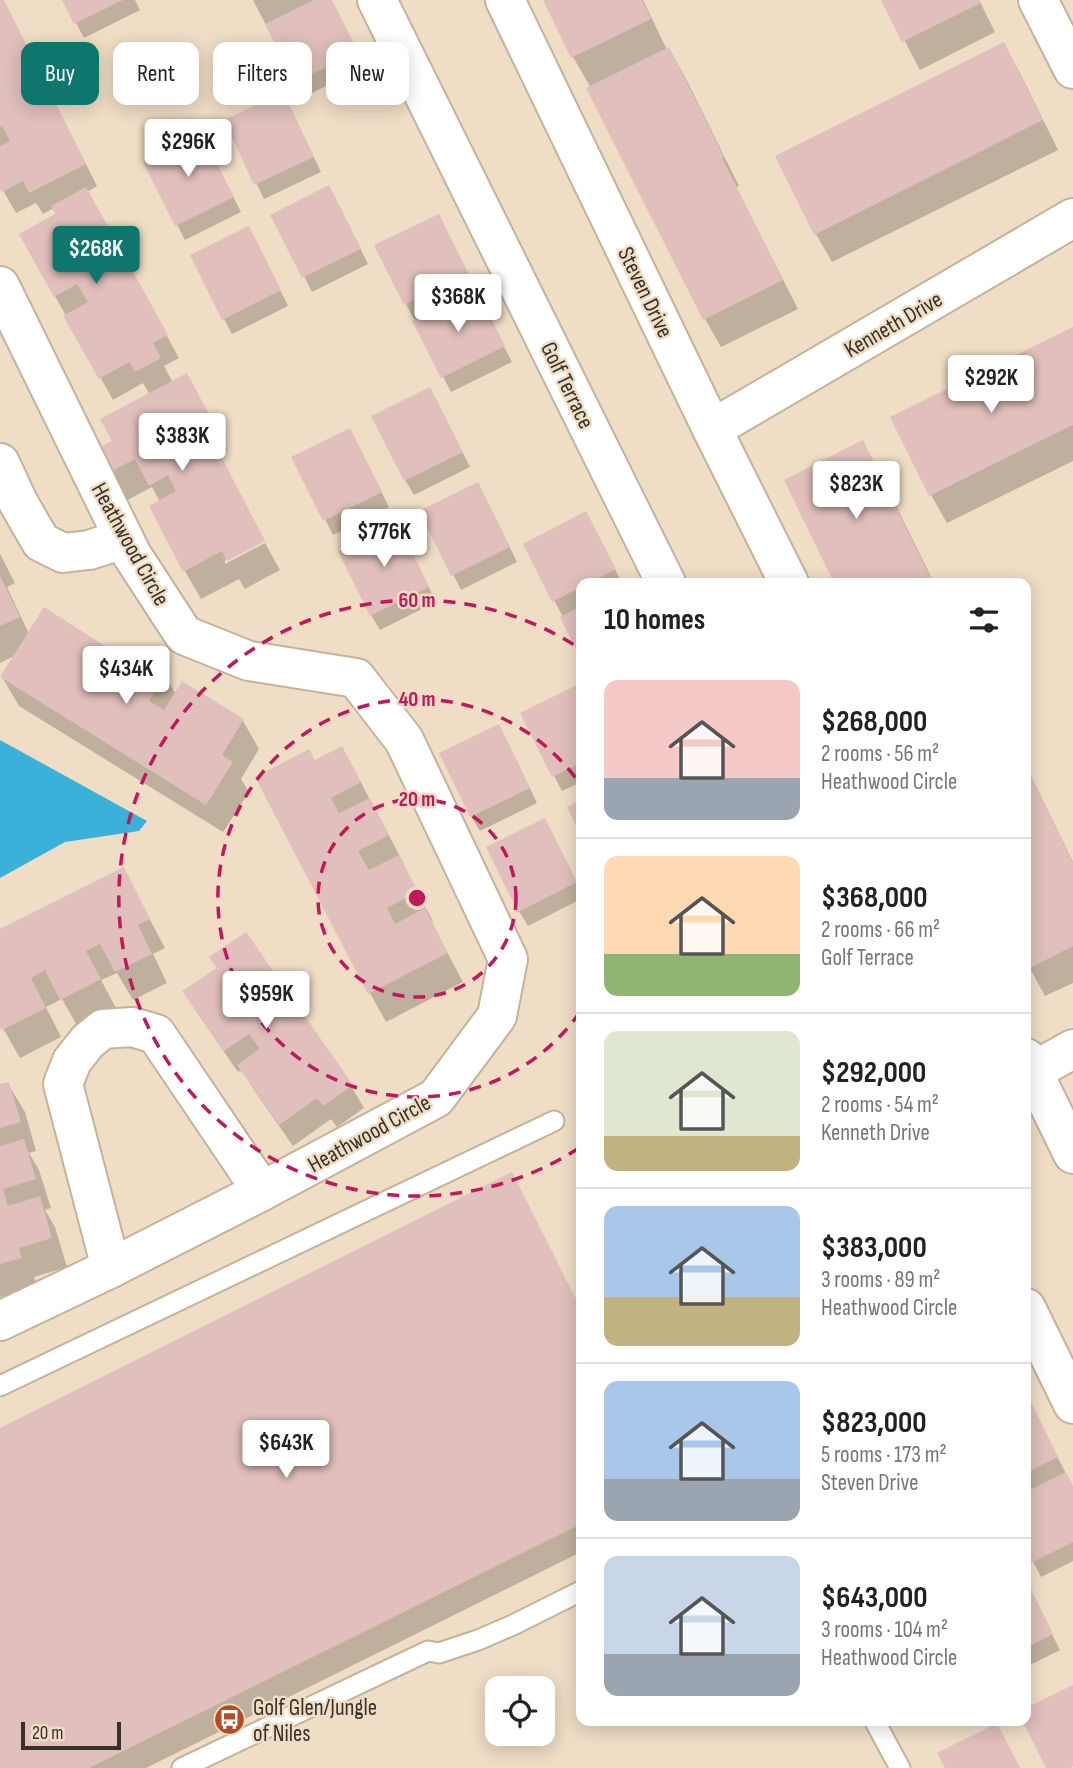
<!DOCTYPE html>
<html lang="en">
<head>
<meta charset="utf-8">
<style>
  body { margin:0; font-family:"Sofia Sans Condensed",sans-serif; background:#f6f6f6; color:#222; height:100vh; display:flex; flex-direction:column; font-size:26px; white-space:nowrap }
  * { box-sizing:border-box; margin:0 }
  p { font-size:23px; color:#767676 }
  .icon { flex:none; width:38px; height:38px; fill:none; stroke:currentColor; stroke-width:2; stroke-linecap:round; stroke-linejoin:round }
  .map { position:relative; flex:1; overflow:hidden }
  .drawer { position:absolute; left:576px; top:578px; width:455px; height:1148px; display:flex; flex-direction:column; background:#fff; border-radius:14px; box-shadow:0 4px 18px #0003 }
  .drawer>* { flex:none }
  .hud { position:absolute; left:21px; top:42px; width:450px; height:63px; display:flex; gap:14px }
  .controls { position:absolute; left:485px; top:1676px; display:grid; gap:14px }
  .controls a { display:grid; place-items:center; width:70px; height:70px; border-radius:14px; background:#fff; box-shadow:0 4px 18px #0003; font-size:35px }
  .scale { position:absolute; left:21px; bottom:18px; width:100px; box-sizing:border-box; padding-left:7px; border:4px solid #373127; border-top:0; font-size:19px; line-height:24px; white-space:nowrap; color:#373127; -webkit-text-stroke:5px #efddc5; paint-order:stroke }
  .price { position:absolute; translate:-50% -60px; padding:0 16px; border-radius:7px; background:#fff; color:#222; font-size:23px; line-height:46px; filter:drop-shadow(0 2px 4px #0008) }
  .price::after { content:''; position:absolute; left:50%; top:42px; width:21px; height:16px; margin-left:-10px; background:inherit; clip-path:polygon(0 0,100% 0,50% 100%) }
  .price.on { background:#0f766e; color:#fff }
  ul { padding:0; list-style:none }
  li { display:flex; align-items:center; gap:21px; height:175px; padding:0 28px }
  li+li { border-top:2px solid #e0e0e0 }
  li span { display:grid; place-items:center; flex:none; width:196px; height:140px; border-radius:14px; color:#555 }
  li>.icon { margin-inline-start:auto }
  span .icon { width:84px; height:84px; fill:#fffc; stroke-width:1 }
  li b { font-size:30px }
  h2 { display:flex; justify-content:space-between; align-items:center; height:84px; padding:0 28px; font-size:30px }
  .tag { padding:0 24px; border-radius:14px; background:#fff; box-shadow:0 4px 18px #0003; font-size:24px; line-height:63px }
  .tag.on { background:#0f766e; color:#fff }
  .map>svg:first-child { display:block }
</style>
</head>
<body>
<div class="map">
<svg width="1073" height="1768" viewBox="0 0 1073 1768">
  <rect width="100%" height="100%" fill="#efddc5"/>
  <polygon fill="#3bb1d9" points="0,740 147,821 139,831 65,842 0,878"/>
  <g fill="#0003">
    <polygon points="0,0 2,0 14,22 97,186 87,192 179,358 164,366 173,383 203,404 227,449 219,453 264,540 225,560 225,564 265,543 280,570 245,589 239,579 201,599 185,571 160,502 152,487 122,503 106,474 115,442 150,395 143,383 113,400 21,235 57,214 54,208 43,214 36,203 16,213 0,185"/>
    <polygon points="64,0 135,0 140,10 84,38"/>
    <polygon points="253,0 331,0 365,67 304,97"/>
    <polygon points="545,0 643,0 667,50 669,49 685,77 739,186 736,187 798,309 721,347 705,319 591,88 573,57"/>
    <polygon points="883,0 979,0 995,32 920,70"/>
    <polygon points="1003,44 1020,73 1058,150 832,262 816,234"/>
    <polygon points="291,109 321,172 264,199 226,121"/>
    <polygon points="209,149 241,212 185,240 145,162"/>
    <polygon points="337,202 368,264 312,292 273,215"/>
    <polygon points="446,231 475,288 474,289 512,362 451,392 406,304"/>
    <polygon points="257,243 288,306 232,334 224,319"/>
    <polygon points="1073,329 1073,461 947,523 931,495"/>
    <polygon points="438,404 470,467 414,495 405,480"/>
    <polygon points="862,443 879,471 934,583 836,583"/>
    <polygon points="358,445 389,507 333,535 293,457"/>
    <polygon points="486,499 517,562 461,590 422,512"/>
    <polygon points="594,528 622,583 581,583 581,656 563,617 525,545"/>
    <polygon points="405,539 436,602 380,630 371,615"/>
    <polygon points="0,554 15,583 7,587 29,634 107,649 120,671 165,675 176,694 243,721 259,749 241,779 249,792 223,832 19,706 2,677 16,655 0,663"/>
    <polygon points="581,691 581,782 562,791 522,714"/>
    <polygon points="507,741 537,803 480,831 471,816"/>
    <polygon points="315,762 358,777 404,864 402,865 433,921 431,922 463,982 386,1022 370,993"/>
    <polygon points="1026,766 1073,862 1073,983 1045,996 1026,961"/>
    <polygon points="553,835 581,892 581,899 528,926 519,911"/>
    <polygon points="123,869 165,948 153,954 167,983 133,1000 117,973 101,980 116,1008 78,1027 62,999 46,1007 61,1037 20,1058 0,1023 0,931"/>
    <polygon points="246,934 351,1086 364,1108 337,1127 331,1119 293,1146 252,1087 242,1070 238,1072 198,1014 185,992 218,969"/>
    <polygon points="8,1084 25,1112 36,1151 29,1153 39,1170 51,1208 45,1210 55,1227 67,1267 34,1277 37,1286 0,1297 0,1086"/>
    <polygon points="581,1310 581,1552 146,1768 0,1768 0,1430"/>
    <polygon points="1028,1400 1073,1487 1073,1561 1041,1577 1026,1548 1026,1401"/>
    <polygon points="1026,1582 1060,1650 1026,1667"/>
  </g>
  <g fill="#e0bfbc">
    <polygon points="0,0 4,0 86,164 29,193 23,181 2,192 0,189 0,146 10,141 2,126 0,127"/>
    <polygon points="62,0 123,0 74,24"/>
    <polygon points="314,0 332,0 358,51 294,83 265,24"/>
    <polygon points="543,0 642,0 651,19 571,58"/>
    <polygon points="881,0 979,0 981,3 902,42"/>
    <polygon points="1004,42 1043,120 814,235 775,156"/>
    <polygon points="669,47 724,157 722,158 783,280 703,320 586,88"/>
    <polygon points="283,92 314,157 254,185 224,120"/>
    <polygon points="201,132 234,197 175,226 143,162"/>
    <polygon points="329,185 361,249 302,278 270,215"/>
    <polygon points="86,187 168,335 153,343 161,358 135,372 129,362 99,379 63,316 88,302 77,284 54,297 19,234 55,214 51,206"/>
    <polygon points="439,214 468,273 404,305 374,245"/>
    <polygon points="249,226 281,290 222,320 190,255"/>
    <polygon points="476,289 505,346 441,378 412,321"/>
    <polygon points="1073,327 1073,425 929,496 890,417"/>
    <polygon points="187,373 212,420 204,424 265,541 227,561 222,551 183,572 149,506 176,491 168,475 149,486 135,459 104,475 92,452 112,441 100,419"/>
    <polygon points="430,387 463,452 404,481 371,416"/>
    <polygon points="350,428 382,492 323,521 291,457"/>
    <polygon points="863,440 933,583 834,583 784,480"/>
    <polygon points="478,482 510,547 451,576 419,511"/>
    <polygon points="586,511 616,569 589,583 581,583 581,587 552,602 523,544"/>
    <polygon points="397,522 429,587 370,616 338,551"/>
    <polygon points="0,576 20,617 0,626"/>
    <polygon points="581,606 581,660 560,617"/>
    <polygon points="44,607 108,648 94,671 111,682 131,652 166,674 149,701 164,710 182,681 244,719 222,755 233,762 206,805 0,677"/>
    <polygon points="579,684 581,688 581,763 552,777 520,713"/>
    <polygon points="499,724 530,788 470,817 439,753"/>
    <polygon points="342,746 361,782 331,798 339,813 370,798 389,835 358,851 369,870 399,855 418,892 387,908 395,924 425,908 448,953 368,994 255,777 309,749 315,760"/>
    <polygon points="1026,767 1073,863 1073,946 1028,969 1026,965"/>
    <polygon points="581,800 581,836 567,807"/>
    <polygon points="545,818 577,882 518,912 486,847"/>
    <polygon points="124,867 150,919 138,925 152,954 115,972 100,944 86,951 101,979 60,1000 45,970 31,978 46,1008 2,1030 0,1027 0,929"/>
    <polygon points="246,932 353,1085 323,1106 317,1098 279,1125 237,1065 260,1049 249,1034 224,1051 182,991 217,968 209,957"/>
    <polygon points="9,1082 21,1122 0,1128 0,1084"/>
    <polygon points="24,1139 36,1179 3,1189 8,1206 40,1196 52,1238 19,1248 22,1258 0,1264 0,1146"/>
    <polygon points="512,1172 581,1309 581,1524 89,1768 0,1768 0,1428"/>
    <polygon points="1029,1398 1058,1457 1026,1473 1026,1400"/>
    <polygon points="1066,1472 1073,1486 1073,1542 1031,1563 1026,1552 1026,1492"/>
    <polygon points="1026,1579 1053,1634 1026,1648"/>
    <polygon points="1073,1685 1073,1766 1070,1768 1046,1768 1022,1720 1026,1720 1026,1708"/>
    <polygon points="997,1723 1020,1768 945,1768 937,1753"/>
  </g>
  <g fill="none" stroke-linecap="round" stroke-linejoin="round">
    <defs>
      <g id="lane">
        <polyline points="0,1386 554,1121"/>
        <polyline points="874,1720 900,1768"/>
        <polyline points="182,1768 428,1651 439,1653 478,1640 513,1625 581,1591"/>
      </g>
      <g id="street">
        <polyline points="377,0 666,583"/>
        <polyline points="505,0 712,429 789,583"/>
        <polyline points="1038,0 1073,69"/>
        <polyline points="0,286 132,555 184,635 249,661 356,678 404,740 508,959 497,1016 436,1098 262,1191 111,1268 0,1321"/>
        <polyline points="712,429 1073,218"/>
        <polyline points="0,463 18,502 41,542 63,553 89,550 124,539"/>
        <polyline points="1026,1058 1073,1154"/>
        <polyline points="1032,1072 1073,1049"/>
        <polyline points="111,1268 63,1084 72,1061 88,1041 103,1029 132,1027 156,1034 262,1191"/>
        <polyline points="1026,1308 1073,1404"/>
      </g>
    </defs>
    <use href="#lane" stroke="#c4b39b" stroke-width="23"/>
    <use href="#street" stroke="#c4b39b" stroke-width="42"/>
    <use href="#lane" stroke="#fff" stroke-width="19"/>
    <use href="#street" stroke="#fff" stroke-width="38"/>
  </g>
  <g fill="none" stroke="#c2185b" stroke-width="3.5" stroke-dasharray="12 9">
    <circle cx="417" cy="898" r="99"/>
    <path d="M580 1012A199 199 0 1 1 580 784"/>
    <path d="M579 1148A298 298 0 1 1 579 648"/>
  </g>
  <defs>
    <symbol id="bus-disc" viewBox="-11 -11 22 22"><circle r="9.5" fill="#b44d26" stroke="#efddc5"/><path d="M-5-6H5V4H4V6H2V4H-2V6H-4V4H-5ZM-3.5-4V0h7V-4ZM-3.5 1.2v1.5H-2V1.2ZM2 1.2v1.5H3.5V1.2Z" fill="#fff"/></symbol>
  </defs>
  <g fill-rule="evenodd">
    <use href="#bus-disc" x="212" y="1702" width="35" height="35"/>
  </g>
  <g text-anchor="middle" stroke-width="5" stroke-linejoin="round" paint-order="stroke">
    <g font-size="23" fill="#373127" stroke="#efddc5">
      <text transform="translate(646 292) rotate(64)" y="8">Steven Drive</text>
      <text transform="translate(893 324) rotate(-30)" y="8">Kenneth Drive</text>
      <text transform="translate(568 385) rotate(64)" y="8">Golf Terrace</text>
      <text transform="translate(131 544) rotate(61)" y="8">Heathwood Circle</text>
      <text transform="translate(369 1133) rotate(-29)" y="8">Heathwood Circle</text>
    </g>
    <g font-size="23" fill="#373127" stroke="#efddc5" text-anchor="start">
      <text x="253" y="1715">Golf Glen/Jungle<tspan x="253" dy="26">of Niles</tspan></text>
    </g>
  </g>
  <circle cx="417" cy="898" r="10" fill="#c2185b" stroke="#efddc5" stroke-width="3.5"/>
  <g font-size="21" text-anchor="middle" font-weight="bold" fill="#c2185b" stroke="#efddc5" stroke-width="5" stroke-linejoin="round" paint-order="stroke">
    <text x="417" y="607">60 m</text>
    <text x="417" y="706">40 m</text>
    <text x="417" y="806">20 m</text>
  </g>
</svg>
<div class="controls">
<a><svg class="icon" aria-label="locate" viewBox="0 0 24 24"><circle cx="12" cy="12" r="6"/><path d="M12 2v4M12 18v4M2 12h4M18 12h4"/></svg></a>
</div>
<div class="scale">20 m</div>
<b class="price" style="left:188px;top:179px">$296K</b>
<b class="price on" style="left:96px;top:286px">$268K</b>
<b class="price" style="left:458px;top:334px">$368K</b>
<b class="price" style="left:991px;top:415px">$292K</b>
<b class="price" style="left:182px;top:473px">$383K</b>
<b class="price" style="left:856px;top:521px">$823K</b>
<b class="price" style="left:384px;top:569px">$776K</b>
<b class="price" style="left:126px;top:706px">$434K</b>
<b class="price" style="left:266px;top:1031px">$959K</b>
<b class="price" style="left:286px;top:1480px">$643K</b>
<div class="hud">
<a class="tag on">Buy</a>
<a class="tag">Rent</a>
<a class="tag">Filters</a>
<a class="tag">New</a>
</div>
<section class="drawer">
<h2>10 homes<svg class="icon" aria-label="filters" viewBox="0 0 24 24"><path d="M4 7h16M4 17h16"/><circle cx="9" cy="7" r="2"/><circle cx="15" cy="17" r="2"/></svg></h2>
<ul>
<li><span style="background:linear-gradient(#f6c9c9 70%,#9aa5b1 0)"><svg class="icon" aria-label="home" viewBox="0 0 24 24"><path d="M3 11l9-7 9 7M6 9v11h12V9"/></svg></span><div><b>$268,000</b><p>2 rooms · 56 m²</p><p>Heathwood Circle</p></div></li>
<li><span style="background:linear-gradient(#ffd9b3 70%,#8fb573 0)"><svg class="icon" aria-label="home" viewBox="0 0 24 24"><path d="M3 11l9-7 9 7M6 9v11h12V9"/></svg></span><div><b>$368,000</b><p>2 rooms · 66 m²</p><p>Golf Terrace</p></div></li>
<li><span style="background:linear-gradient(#dfe7d0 75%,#c2b280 0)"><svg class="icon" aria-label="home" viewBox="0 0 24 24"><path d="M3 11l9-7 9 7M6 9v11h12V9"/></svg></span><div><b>$292,000</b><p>2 rooms · 54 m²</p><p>Kenneth Drive</p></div></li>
<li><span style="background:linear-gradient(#a9c7e8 65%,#c2b280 0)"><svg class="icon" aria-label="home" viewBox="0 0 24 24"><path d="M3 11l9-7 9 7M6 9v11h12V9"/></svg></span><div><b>$383,000</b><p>3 rooms · 89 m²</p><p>Heathwood Circle</p></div></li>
<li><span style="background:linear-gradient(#a9c7e8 70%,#9aa5b1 0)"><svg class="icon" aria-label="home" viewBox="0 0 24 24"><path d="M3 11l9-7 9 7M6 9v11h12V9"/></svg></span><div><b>$823,000</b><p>5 rooms · 173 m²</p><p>Steven Drive</p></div></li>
<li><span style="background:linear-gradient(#c9d6e8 70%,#9aa5b1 0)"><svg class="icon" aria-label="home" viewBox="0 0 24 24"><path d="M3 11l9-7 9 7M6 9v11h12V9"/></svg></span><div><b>$643,000</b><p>3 rooms · 104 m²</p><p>Heathwood Circle</p></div></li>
</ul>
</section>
</div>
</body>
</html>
